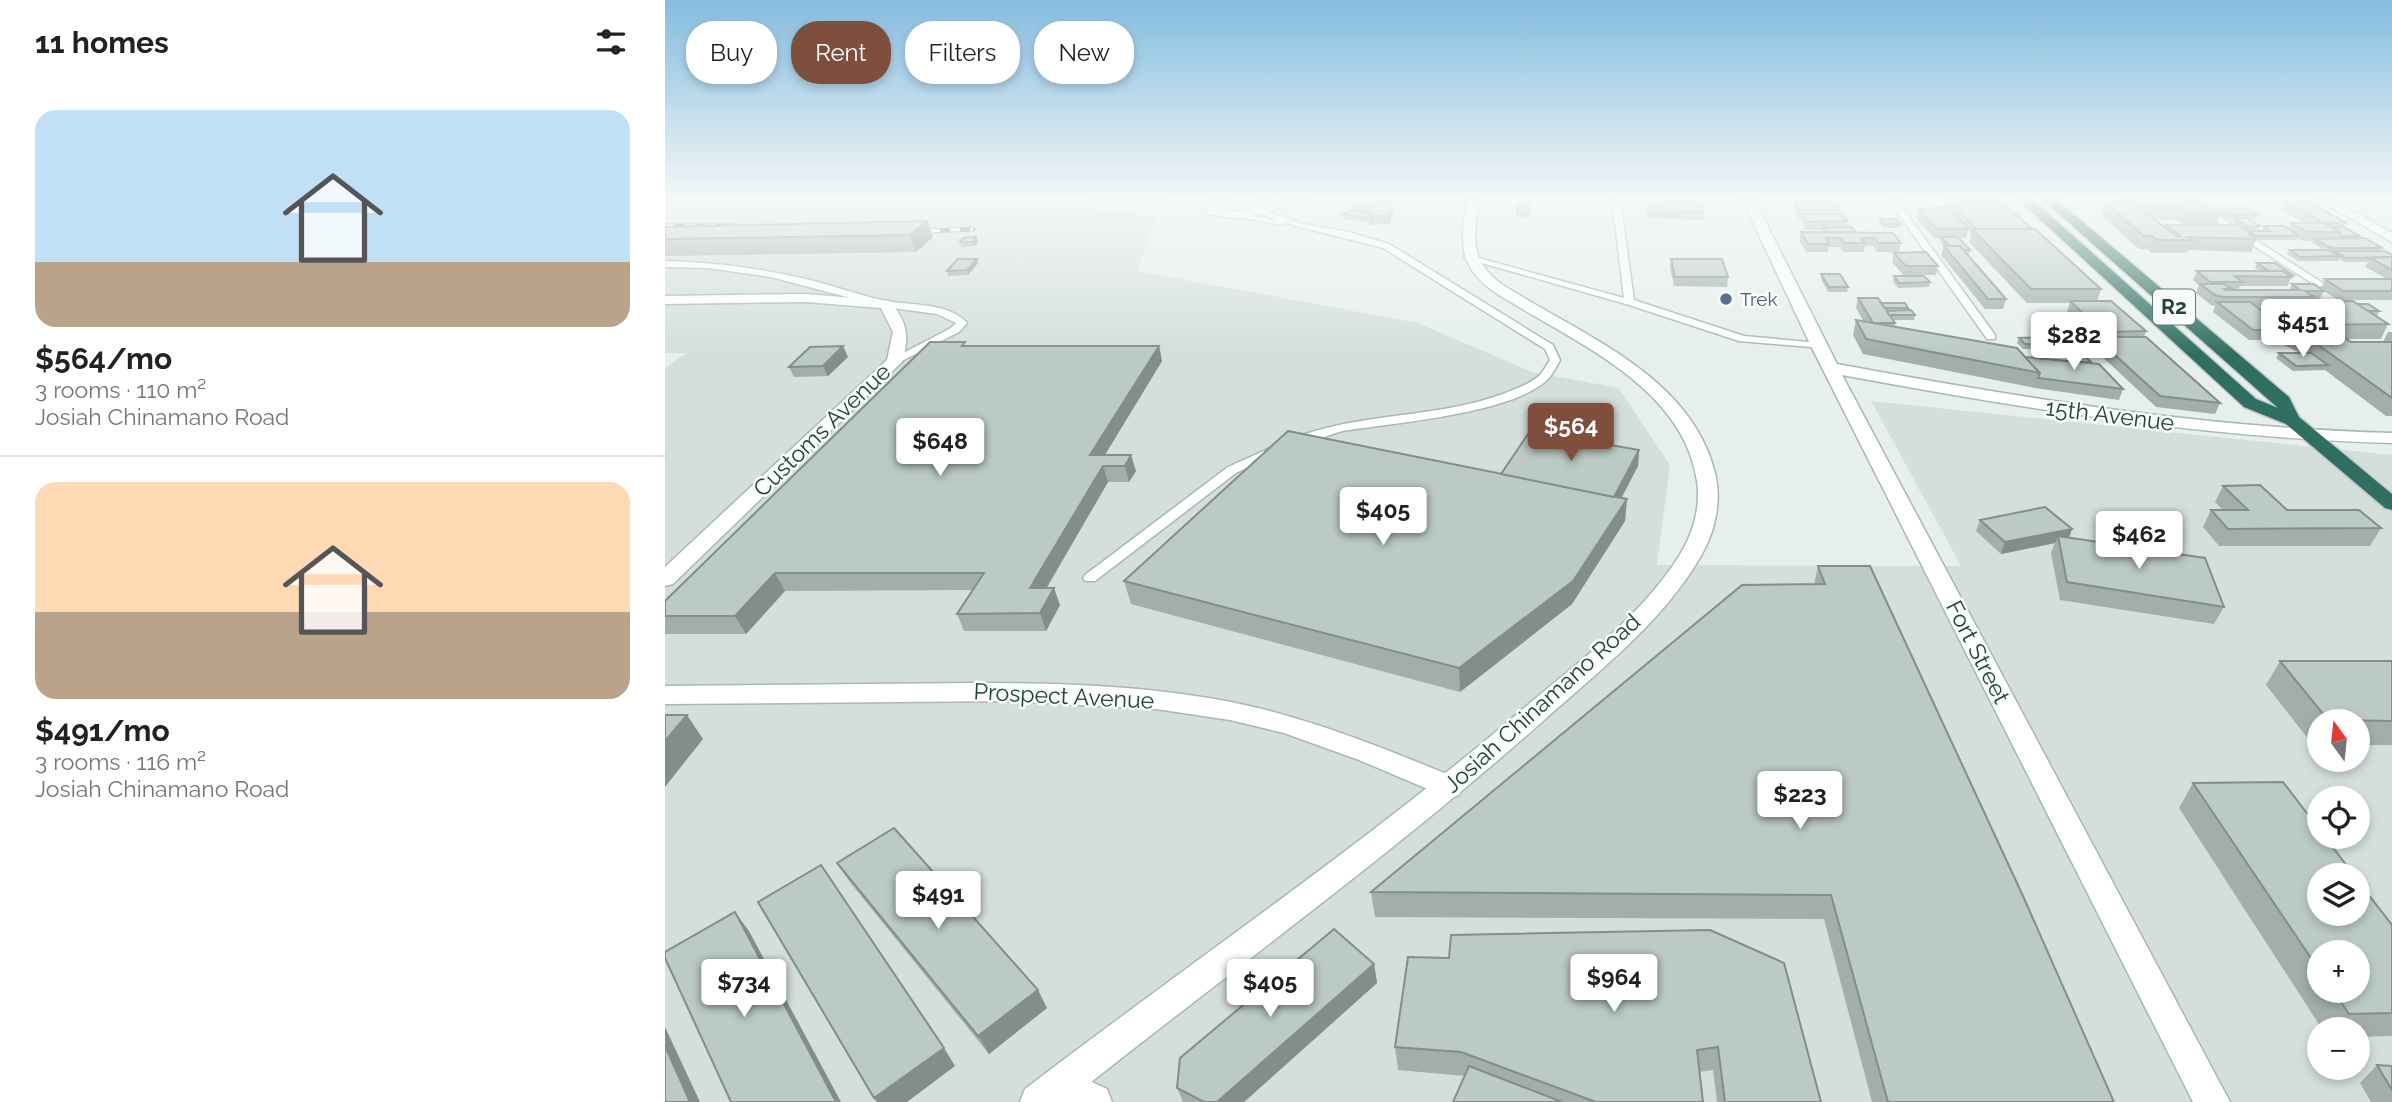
<!DOCTYPE html>
<html lang="en">
<head>
<meta charset="utf-8">
<style>
  body { margin:0; font-family:Raleway,sans-serif; background:#f6f6f6; color:#222; height:100vh; display:flex; flex-direction:column; font-size:26px; white-space:nowrap }
  * { box-sizing:border-box; margin:0 }
  p { font-size:23px; color:#767676 }
  .icon { flex:none; width:38px; height:38px; fill:none; stroke:currentColor; stroke-width:2; stroke-linecap:round; stroke-linejoin:round }
  .map { position:relative; flex:1; overflow:hidden }
  .side { display:flex; flex-direction:column; background:#fff; width:665px }
  .side>* { flex:none }
  .guide { position:absolute; left:21px; top:21px; width:665px; height:63px; display:flex; gap:14px }
  .needle { width:46px; rotate:345deg }
  .controls { position:absolute; left:1642px; top:709px; display:grid; gap:14px }
  .controls a { display:grid; place-items:center; width:63px; height:63px; border-radius:50%; background:#fff; box-shadow:0 4px 10px #0003; font-size:35px }
  .price { position:absolute; translate:-50% -60px; padding:0 16px; border-radius:7px; background:#fff; color:#222; font-size:23px; line-height:46px; filter:drop-shadow(0 2px 4px #0008) }
  .price::after { content:''; position:absolute; left:50%; top:42px; width:21px; height:16px; margin-left:-10px; background:inherit; clip-path:polygon(0 0,100% 0,50% 100%) }
  .price.on { background:#804e3d; color:#fff }
  ul { padding:0; list-style:none }
  li { display:grid; align-content:center; gap:14px; height:371px; padding:0 35px }
  li+li { border-top:2px solid #e0e0e0 }
  li span { display:grid; place-items:center; height:217px; border-radius:21px; color:#555 }
  li>.icon { margin-inline-start:auto }
  span .icon { width:126px; height:126px; fill:#fffc; stroke-width:1 }
  li b { font-size:30px }
  h2 { display:flex; justify-content:space-between; align-items:center; height:84px; padding:0 35px; font-size:30px }
  .pill { padding:0 24px; border-radius:28px; background:#fff; box-shadow:0 4px 10px #0003; font-size:24px; line-height:63px }
  .pill.on { background:#804e3d; color:#fff }
  main { display:flex; flex:1; min-height:0 }
  .map>svg:first-child { display:block }
</style>
</head>
<body>
<main>
<section class="side">
<h2>11 homes<svg class="icon" aria-label="filters" viewBox="0 0 24 24"><path d="M4 7h16M4 17h16"/><circle cx="9" cy="7" r="2"/><circle cx="15" cy="17" r="2"/></svg></h2>
<ul>
<li><span style="background:linear-gradient(#bfe0f5 70%,#b9a48a 0)"><svg class="icon" aria-label="home" viewBox="0 0 24 24"><path d="M3 11l9-7 9 7M6 9v11h12V9"/></svg></span><div><b>$564/mo</b><p>3 rooms · 110 m²</p><p>Josiah Chinamano Road</p></div></li>
<li><span style="background:linear-gradient(#ffd9b3 60%,#b9a48a 0)"><svg class="icon" aria-label="home" viewBox="0 0 24 24"><path d="M3 11l9-7 9 7M6 9v11h12V9"/></svg></span><div><b>$491/mo</b><p>3 rooms · 116 m²</p><p>Josiah Chinamano Road</p></div></li>
</ul>
</section>
<div class="map">
<svg width="1727" height="1102" viewBox="0 0 1727 1102">
  <rect width="100%" height="100%" fill="#e6efeb"/>
  <path fill="#d4dfda" fill-rule="evenodd" d="M0 199H310L492 216 472 271 753 323 867 372 954 388 1005 465 992 565 1296 566 1206 401 1727 455V1102H0V368L22 353H0ZM1654 721H1692V760H1654ZM1654 798H1692V836H1654ZM1654 875H1692V914H1654ZM1654 952H1692V990H1654ZM1654 1029H1692V1068H1654Z"/>
  <g fill="none" stroke-linecap="round" stroke-linejoin="round">
    <defs>
      <g id="lane">
        <polygon points="947,199 955,199 969,300 1079,336 1154,343 1158,344 1158,348 1074,341 961,304 799,258 803,255 959,298"/>
        <polygon points="1223,199 1231,199 1330,335 1330,339 1322,339"/>
        <polygon points="1516,199 1526,199 1661,285 1653,287"/>
        <path d="M595 208 634 223 684 232 724 244 888 345 895 360C892 366 888 373 884 378 850 414 727 423 678 431 663 434 640 447 627 445L625 442 627 439C694 412 770 419 838 394 850 389 866 384 876 374 879 370 882 364 885 360L880 349 718 248 620 223 616 225 562 215 566 213 612 220 592 212 591 210Z"/>
        <path d="M0 261C50 262 100 269 149 281 173 287 197 296 221 301 247 306 283 302 302 323L294 332 229 365 224 362 225 360 286 328 291 323 272 314 220 307 106 277 43 268 0 267Z"/>
        <polygon points="612,445 618,449 616,452 571,473 430,581 420,581 418,578 420,575 563,467"/>
      </g>
      <g id="street">
        <path d="M547 199H561L551 208C566 214 582 213 596 203L593 199H605L607 202 645 199 576 219 543 214 538 207Z"/>
        <path d="M1077 199H1089L1172 364C1356 398 1539 428 1727 433V443C1541 438 1360 409 1177 375L1565 1102H1528L1146 346Z"/>
        <polygon points="1652,199 1667,199 1727,233 1727,242"/>
        <path d="M141 294 225 301C242 322 245 336 237 362L8 584 0 586V567L222 360 228 332 216 308 141 302 0 304V296Z"/>
        <path d="M307 683C403 683 500 686 593 708 662 725 728 752 794 779L798 787 794 795 784 798 694 760 619 733 565 720 491 709 344 701 0 704V686Z"/>
        <polygon points="394,1067 442,1089 447,1102 391,1102 382,1097 376,1085 382,1073"/>
      </g>
      <path id="secondary" d="M802 199H814C809 239 803 262 841 287 919 336 1029 377 1051 477 1056 503 1050 531 1037 554 1000 620 934 671 878 721 726 856 560 975 401 1102H355L360 1089C526 962 699 845 858 709 912 663 976 617 1014 556 1028 534 1036 507 1032 481 1018 384 904 340 831 293 791 266 796 241 802 199Z"/>
      <polygon id="highway" points="1353,199 1367,199 1591,399 1613,408 1377,199 1391,199 1624,397 1634,417 1727,494 1727,510 1720,508 1621,424 1579,407"/>
    </defs>
    <use href="#lane" stroke="#a8b8b2" stroke-width="3"/>
    <use href="#street" stroke="#a8b8b2" stroke-width="3"/>
    <use href="#secondary" stroke="#a4bbb3" stroke-width="3"/>
    <use href="#highway" stroke="#c2cac8" stroke-width="3"/>
    <use href="#lane" fill="#fff" fill-rule="evenodd"/>
    <use href="#street" fill="#fff" fill-rule="evenodd"/>
    <use href="#secondary" fill="#fff" fill-rule="evenodd"/>
    <use href="#highway" fill="#2f6f62" fill-rule="evenodd"/>
    <defs>
      <g id="rail">
        <polyline points="0,226 70,226"/>
        <polyline points="245,232 308,229"/>
      </g>
    </defs>
    <use href="#rail" stroke="#5f7d75" stroke-width="5"/>
    <use href="#rail" stroke="#f7fbf9" stroke-width="3.5" stroke-dasharray="10" stroke-linecap="butt"/>
  </g>
  <g fill="#a1aea9" fill-rule="evenodd">
    <polygon points="419,199 441,199 437,202"/>
    <polygon points="441,199 500,199 497,203 442,202"/>
    <path d="M1461 199 1552 212 1553 208 1592 215 1590 219H1584L1595 226 1593 231H1597L1599 226 1624 229 1626 223H1640L1617 210 1621 201 1680 222 1678 227 1695 236 1694 238 1717 248 1716 251 1727 255V300H1673L1656 289 1660 279H1722L1700 267 1703 262H1679L1674 259 1673 261H1633L1622 254 1625 250H1659L1647 243 1648 241H1638L1633 238 1632 240H1591L1586 252 1523 250 1522 253H1487L1482 249H1474L1435 214 1439 202H1460ZM1555 215 1563 220 1569 219 1568 223 1572 225H1551ZM1491 220H1512L1519 225H1502L1501 228Z"/>
    <polygon points="1283,200 1367,229 1436,289 1432,301 1481,331 1479,337 1555,403 1550,414 1491,407 1427,347 1430,338 1402,311 1405,303 1362,303 1304,242 1306,234 1303,230 1301,238 1294,238 1305,250 1304,254 1302,254 1341,299 1338,309 1320,309 1276,255 1279,246 1275,241 1276,238 1269,238 1252,218 1253,209 1282,207"/>
    <polygon points="689,202 728,211 725,224 704,225 704,220 700,222 678,219 678,214 688,209"/>
    <polygon points="1130,202 1174,210 1173,214 1183,221 1182,227 1190,232 1236,243 1234,252 1212,252 1208,246 1200,246 1199,252 1178,252 1174,247 1164,247 1163,252 1141,252 1134,240 1136,232 1158,232 1158,230 1141,230 1136,222 1136,219 1134,219 1129,211"/>
    <polygon points="865,204 865,218 853,218 853,205"/>
    <polygon points="982,204 1039,212 1038,220 982,218"/>
    <polygon points="1215,219 1236,224 1235,228 1219,228 1214,223"/>
    <polygon points="262,221 268,237 251,252 0,256 0,227"/>
    <polygon points="295,242 313,242 310,246 296,247"/>
    <polygon points="1229,253 1273,266 1271,275 1238,275 1227,262"/>
    <polygon points="312,259 313,263 303,275 283,276 282,271"/>
    <polygon points="1006,259 1063,277 1062,287 1009,286 1005,268"/>
    <path d="M1592 263 1628 275 1622 286H1575L1573 290H1624L1627 284 1659 291 1654 300H1648L1647 302 1692 304 1714 311 1712 316H1710L1723 324 1716 339H1682L1686 342H1718L1723 332H1727V416H1721L1660 370 1628 371 1611 358 1614 353H1636L1612 342 1613 340H1584L1548 312 1550 306 1546 305 1531 293 1534 285 1528 280 1532 271H1595L1590 268ZM1606 306 1604 311H1598L1591 307Z"/>
    <polygon points="1156,274 1183,287 1182,292 1163,292 1156,279"/>
    <polygon points="1229,276 1265,282 1264,287 1233,288 1228,281"/>
    <polygon points="1193,298 1243,308 1243,311 1250,315 1249,320 1227,320 1230,323 1229,327 1360,357 1407,362 1396,351 1395,354 1381,354 1375,349 1358,349 1352,343 1354,338 1396,347 1396,345 1426,362 1426,363 1458,389 1454,400 1370,388 1198,354 1188,335 1191,320 1199,322 1191,308"/>
    <polygon points="301,346 494,346 497,361 440,455 471,471 464,482 443,482 382,588 395,605 381,631 299,631 292,614 307,590 120,591 81,634 0,634 0,601"/>
    <polygon points="183,357 163,376 129,377 124,367"/>
    <polygon points="974,450 973,466 956,498 962,499 960,521 907,604 795,692 466,604 459,581 836,474"/>
    <polygon points="1558,486 1622,510 1716,528 1705,546 1554,546 1538,527 1546,510 1558,510 1550,502"/>
    <polygon points="1315,520 1407,529 1404,537 1559,607 1549,624 1395,600 1386,553 1390,543 1336,554 1311,531"/>
    <polygon points="1153,566 1449,1102 1207,1102 1159,919 710,917 706,892 1149,585"/>
    <polygon points="1615,661 1727,661 1727,745 1692,745 1692,721 1654,721 1654,745 1648,745 1601,685"/>
    <path d="M1528 783 1727 925V1036L1692 1037V1029H1657L1514 808ZM1654 952 1692 990H1654Z"/>
    <polygon points="172,863 382,1008 324,1054 184,881"/>
    <polygon points="1045,930 1156,1102 1052,1102 1048,1070 1034,1072 1038,1102 788,1102 800,1076 733,1070 730,1047 784,958"/>
    <polygon points="709,964 712,983 579,1102 518,1102 512,1088"/>
    <polygon points="1712,1065 1727,1066 1727,1102 1706,1102 1695,1083"/>
  </g>
  <g fill="#838d89">
    <polygon points="728,202 728,211 725,224 724,216"/>
    <polygon points="262,221 268,237 251,252 245,235"/>
    <polygon points="311,237 313,242 310,246 308,242"/>
    <polygon points="312,259 313,263 303,275 302,270"/>
    <polygon points="178,346 183,357 163,376 158,366"/>
    <polygon points="494,346 497,361 430,471 425,455"/>
    <polygon points="974,450 973,466 946,518 947,502"/>
    <polygon points="466,455 471,471 464,482 460,466"/>
    <polygon points="438,466 443,482 371,605 365,588"/>
    <polygon points="962,499 960,521 907,604 795,692 794,668"/>
    <polygon points="1407,529 1403,541 1393,536 1390,543 1336,554 1340,542"/>
    <polygon points="110,573 120,591 81,634 70,616"/>
    <polygon points="389,588 395,605 381,631 375,613"/>
    <polygon points="22,715 38,739 0,787 0,741"/>
    <polygon points="70,912 84,931 176,1102 171,1102"/>
    <polygon points="709,964 712,983 579,1102 552,1102"/>
    <polygon points="373,990 382,1008 324,1054 313,1036"/>
    <polygon points="0,1027 35,1102 25,1102 0,1046"/>
    <polygon points="279,1048 290,1066 242,1102 212,1102 209,1098"/>
  </g>
  <g fill="#bbcac4" stroke="#838d89" stroke-width="2">
    <polygon points="1461,199 1533,199 1556,215 1526,214 1516,208 1474,208 1511,236 1515,236 1502,225 1574,225 1588,235 1585,235 1592,239 1522,237 1527,240 1492,240 1487,236 1479,236 1439,202 1465,202"/>
    <polygon points="1283,200 1335,200 1367,229 1312,229"/>
    <polygon points="1621,201 1641,201 1680,222 1659,223 1676,232 1642,232 1626,223 1659,223"/>
    <polygon points="689,202 728,202 724,216 703,216 708,206 688,207"/>
    <polygon points="1034,202 1039,212 983,210 982,204"/>
    <polygon points="1130,202 1168,202 1174,210 1135,210"/>
    <polygon points="865,204 865,213 852,214 853,205"/>
    <polygon points="1282,207 1303,229 1271,229 1253,209"/>
    <polygon points="1553,208 1580,208 1592,215 1565,215"/>
    <polygon points="688,209 689,211 705,213 703,216 700,218 678,214"/>
    <polygon points="1137,214 1177,214 1183,221 1142,222"/>
    <polygon points="1570,218 1582,218 1595,226 1582,227"/>
    <polygon points="1215,219 1231,219 1236,224 1219,224"/>
    <polygon points="262,221 245,235 0,239 0,227"/>
    <polygon points="1599,226 1619,226 1634,236 1592,236 1584,231 1605,231"/>
    <polygon points="1186,227 1190,232 1161,232 1158,228"/>
    <polygon points="1666,227 1678,227 1695,236 1674,236 1676,232"/>
    <polygon points="1307,229 1370,229 1436,289 1366,289"/>
    <polygon points="1136,232 1228,233 1236,243 1214,243 1210,238 1196,238 1201,243 1179,243 1176,238 1161,238 1164,244 1143,244"/>
    <polygon points="311,237 308,242 295,242 298,238"/>
    <polygon points="1276,237 1293,237 1305,250 1298,250 1295,246 1284,246"/>
    <polygon points="1700,238 1717,248 1666,248 1649,239"/>
    <polygon points="1279,246 1295,246 1341,299 1323,299"/>
    <polygon points="1625,250 1664,250 1675,256 1635,257"/>
    <polygon points="1670,251 1720,251 1727,255 1727,257 1681,258"/>
    <polygon points="1261,252 1273,266 1241,266 1229,253"/>
    <polygon points="1727,257 1727,270 1705,258"/>
    <polygon points="293,259 312,259 302,270 282,271"/>
    <polygon points="1006,259 1057,259 1063,277 1010,277"/>
    <polygon points="1592,263 1610,263 1628,275 1623,275 1618,271 1604,271"/>
    <polygon points="1532,271 1618,271 1626,277 1570,276 1577,282 1545,282"/>
    <polygon points="1156,274 1175,274 1183,287 1164,287"/>
    <polygon points="1229,276 1259,276 1265,282 1234,283"/>
    <polygon points="1660,279 1727,279 1727,291 1678,291"/>
    <polygon points="1535,284 1559,284 1566,288 1559,289 1561,290 1635,290 1627,284 1649,284 1659,291 1640,291 1649,297 1558,297 1550,295"/>
    <polygon points="1193,298 1213,298 1230,323 1208,323"/>
    <polygon points="1405,301 1446,301 1481,331 1438,332"/>
    <polygon points="1688,301 1723,324 1640,325 1608,302"/>
    <polygon points="1552,302 1585,302 1621,328 1618,327 1617,330 1588,330"/>
    <polygon points="1216,303 1240,303 1243,308 1220,308"/>
    <polygon points="1692,304 1703,304 1714,311 1703,311"/>
    <polygon points="1246,310 1250,315 1224,315 1222,311"/>
    <polygon points="1598,311 1604,311 1625,327 1619,327"/>
    <polygon points="1191,320 1352,348 1375,373 1201,339"/>
    <polygon points="1618,327 1664,327 1686,342 1727,342 1727,398 1645,339"/>
    <polygon points="1389,337 1397,349 1382,349 1377,344 1360,344 1354,338"/>
    <polygon points="1430,337 1481,337 1555,403 1495,396"/>
    <polygon points="265,342 300,342 297,346 494,346 425,455 466,455 460,466 438,466 365,588 389,588 375,613 292,614 319,573 110,573 70,616 0,616 0,601"/>
    <polygon points="1396,345 1408,345 1426,362 1414,362"/>
    <polygon points="178,346 158,366 124,367 145,347"/>
    <polygon points="1614,353 1646,353 1663,365 1631,366"/>
    <polygon points="1360,357 1434,364 1458,389 1373,378 1375,373"/>
    <polygon points="623,431 962,499 908,581 794,668 459,581"/>
    <polygon points="865,431 974,450 949,497 836,474"/>
    <polygon points="1595,485 1622,510 1694,510 1716,528 1563,529 1546,510 1583,510 1558,486"/>
    <polygon points="1380,507 1407,529 1340,542 1315,520"/>
    <polygon points="1393,536 1540,558 1559,607 1402,582"/>
    <polygon points="1153,566 1205,566 1358,896 1449,1102 1223,1102 1166,895 706,892 1077,585 1160,584"/>
    <polygon points="1615,661 1727,661 1727,721 1663,720"/>
    <polygon points="0,715 22,715 0,741"/>
    <polygon points="1618,782 1654,829 1654,836 1659,836 1689,875 1654,875 1654,914 1692,914 1692,880 1727,925 1727,1013 1684,1014 1668,990 1692,990 1692,952 1654,952 1654,970 1528,783"/>
    <polygon points="229,828 373,990 313,1036 172,863"/>
    <polygon points="156,865 279,1048 209,1098 93,902"/>
    <polygon points="70,912 171,1102 66,1102 0,958 0,952"/>
    <polygon points="669,929 709,964 552,1102 539,1102 512,1088 515,1058"/>
    <polygon points="1045,930 1119,963 1156,1102 1060,1102 1053,1047 1032,1050 1038,1102 931,1102 796,1052 730,1047 743,957 784,958 786,935"/>
    <polygon points="0,1046 25,1102 0,1102"/>
    <polygon points="1712,1065 1727,1066 1727,1090"/>
    <polygon points="804,1066 897,1102 788,1102"/>
  </g>
  <linearGradient id="sky" x2="0" y2="1"><stop stop-color="#84bce0"/><stop offset="0.56" stop-color="#f4f8f6"/><stop offset="1" stop-color="#f4f8f6" stop-opacity="0"/></linearGradient>
  <rect width="1727" height="354" fill="url(#sky)"/>
  <circle fill="#5c6f8a" stroke="#f7fbf9" stroke-width="2.5" cx="1061" cy="299" r="7"/>
  <g text-anchor="middle" stroke-width="5" stroke-linejoin="round" paint-order="stroke">
    <g font-size="19" fill="#4e5e75" stroke="#f7fbf9" text-anchor="start">
      <text x="1075" y="306">Trek</text>
    </g>
    <rect fill="#f7fbf9" stroke="#637a73" stroke-width="2" x="1488" y="289.5" width="42" height="35" rx="5"/>
    <g font-size="21" font-weight="bold" fill="#24423a">
      <text x="1509" y="314">R2</text>
    </g>
    <g font-size="23" fill="#24423a" stroke="#f7fbf9">
      <text transform="translate(1445 415) rotate(7)" y="8">15th Avenue</text>
      <text transform="translate(157 430) rotate(-44)" y="8">Customs Avenue</text>
      <text transform="translate(1313 652) rotate(63)" y="8">Fort Street</text>
      <text transform="translate(399 696) rotate(3)" y="8">Prospect Avenue</text>
      <text transform="translate(877 703) rotate(-42)" y="8">Josiah Chinamano Road</text>
    </g>
  </g>
</svg>
<div class="controls">
<a><svg class="needle" viewBox="-14 -14 28 28"><path d="M0-13l5 13h-10z" fill="#e53935"/><path d="M0 13l5-13h-10z" fill="#767676"/></svg></a>
<a><svg class="icon" aria-label="locate" viewBox="0 0 24 24"><circle cx="12" cy="12" r="6"/><path d="M12 2v4M12 18v4M2 12h4M18 12h4"/></svg></a>
<a><svg class="icon" aria-label="layers" viewBox="0 0 24 24"><path d="M12 4l9 5-9 5-9-5zM3 14l9 5 9-5"/></svg></a>
<a>+</a>
<a>−</a>
</div>
<b class="price" style="left:1638px;top:359px">$451</b>
<b class="price" style="left:1409px;top:372px">$282</b>
<b class="price on" style="left:906px;top:463px">$564</b>
<b class="price" style="left:275px;top:478px">$648</b>
<b class="price" style="left:718px;top:547px">$405</b>
<b class="price" style="left:1474px;top:571px">$462</b>
<b class="price" style="left:1135px;top:831px">$223</b>
<b class="price" style="left:273px;top:931px">$491</b>
<b class="price" style="left:949px;top:1014px">$964</b>
<b class="price" style="left:79px;top:1019px">$734</b>
<b class="price" style="left:605px;top:1019px">$405</b>
<div class="guide">
<a class="pill">Buy</a>
<a class="pill on">Rent</a>
<a class="pill">Filters</a>
<a class="pill">New</a>
</div>
</div>
</main>
</body>
</html>
